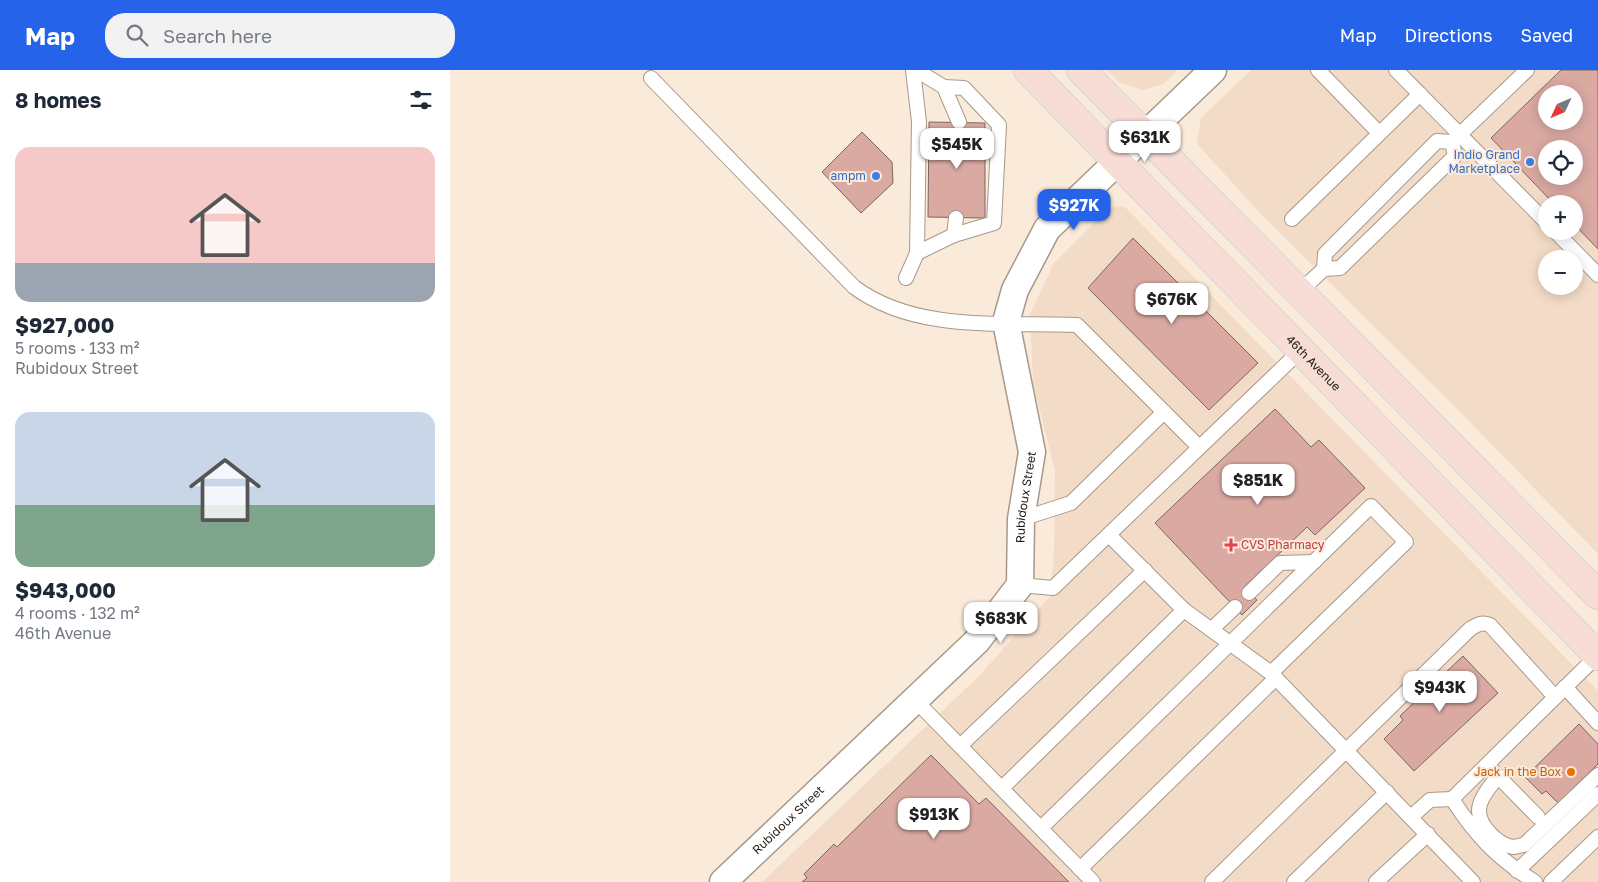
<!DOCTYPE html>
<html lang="en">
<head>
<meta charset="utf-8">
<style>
  body { margin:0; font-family:"Golos Text",sans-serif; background:#f2f2f3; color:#1f2937; height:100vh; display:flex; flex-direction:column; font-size:19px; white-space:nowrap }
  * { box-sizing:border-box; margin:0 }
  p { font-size:16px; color:#747a83 }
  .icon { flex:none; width:28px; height:28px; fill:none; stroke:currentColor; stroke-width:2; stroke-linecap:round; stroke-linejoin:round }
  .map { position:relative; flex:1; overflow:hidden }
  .panel { display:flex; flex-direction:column; background:#fff; width:450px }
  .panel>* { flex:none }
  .needle { width:32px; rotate:226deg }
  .tools { position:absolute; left:1088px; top:15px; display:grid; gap:10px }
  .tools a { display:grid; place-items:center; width:45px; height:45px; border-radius:50%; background:#fff; box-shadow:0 2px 12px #0003; font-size:25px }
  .price { position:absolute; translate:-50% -42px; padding:0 11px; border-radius:10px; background:#fff; color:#222; font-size:16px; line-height:32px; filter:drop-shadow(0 1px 2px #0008) }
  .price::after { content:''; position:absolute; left:50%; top:30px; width:15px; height:11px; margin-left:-8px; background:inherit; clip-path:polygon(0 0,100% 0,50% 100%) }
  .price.current { background:#2563eb; color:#fff }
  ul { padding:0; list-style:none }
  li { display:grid; align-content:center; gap:10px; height:265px; padding:0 15px }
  li span { display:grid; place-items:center; height:155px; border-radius:15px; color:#555 }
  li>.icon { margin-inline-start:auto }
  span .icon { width:90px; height:90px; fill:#fffc; stroke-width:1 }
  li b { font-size:21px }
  h2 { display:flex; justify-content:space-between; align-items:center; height:60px; padding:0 15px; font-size:21px }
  header { display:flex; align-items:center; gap:30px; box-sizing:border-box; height:70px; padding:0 25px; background:#2563eb; color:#fff }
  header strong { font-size:24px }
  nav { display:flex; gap:28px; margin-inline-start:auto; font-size:18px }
  .search { width:350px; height:45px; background:#f2f2f3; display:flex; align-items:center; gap:12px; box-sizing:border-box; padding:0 18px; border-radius:20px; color:#747a83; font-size:19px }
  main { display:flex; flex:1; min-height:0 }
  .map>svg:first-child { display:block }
</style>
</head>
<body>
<header>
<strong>Map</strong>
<div class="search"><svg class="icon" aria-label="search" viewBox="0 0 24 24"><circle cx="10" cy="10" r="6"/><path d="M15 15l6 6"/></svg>Search here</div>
<nav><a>Map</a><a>Directions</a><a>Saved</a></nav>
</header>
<main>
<section class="panel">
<h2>8 homes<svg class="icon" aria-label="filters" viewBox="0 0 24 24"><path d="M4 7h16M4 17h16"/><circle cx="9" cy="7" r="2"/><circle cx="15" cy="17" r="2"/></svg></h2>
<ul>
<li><span style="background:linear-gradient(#f6c9c9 75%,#9aa5b1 0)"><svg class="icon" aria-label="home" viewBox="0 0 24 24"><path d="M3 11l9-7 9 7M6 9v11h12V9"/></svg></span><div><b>$927,000</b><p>5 rooms · 133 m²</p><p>Rubidoux Street</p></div></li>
<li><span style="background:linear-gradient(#c9d6e8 60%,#7fa58c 0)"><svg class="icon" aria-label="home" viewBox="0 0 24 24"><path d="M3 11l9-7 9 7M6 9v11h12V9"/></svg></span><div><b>$943,000</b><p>4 rooms · 132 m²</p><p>46th Avenue</p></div></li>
</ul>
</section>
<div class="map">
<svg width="1148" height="812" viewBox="0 0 1148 812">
  <rect width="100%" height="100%" fill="#faeada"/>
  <g fill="#f3dcc7" fill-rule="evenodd">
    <polygon points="657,0 728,0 713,14 693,20 669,12"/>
    <path d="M801 0H1148V484L1017 349 810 143 747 74 751 48ZM1096 24H1124V51H1096ZM1096 79H1124V106H1096ZM1096 134H1124V161H1096ZM1096 189H1124V216H1096Z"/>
    <polygon points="665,136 675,137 1148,621 1148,812 312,812 530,605 600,526 604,483 605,401 583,313 580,244 604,193 647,150"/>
  </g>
  <g fill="#d9a9a2" stroke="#7b6663" fill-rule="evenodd">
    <path d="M1111 0H1148V179L1124 154V134H1104L1041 68ZM1096 24H1124V51H1096ZM1096 79H1124V106H1096Z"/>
    <polygon points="479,52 535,53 535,148 478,147"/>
    <polygon points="412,62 442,92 443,113 411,143 372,102"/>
    <polygon points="683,168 808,293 759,340 638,218"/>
    <polygon points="825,339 861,377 869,370 915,418 865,465 857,457 794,517 807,530 792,545 705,453"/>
    <polygon points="1013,586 1048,623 964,701 934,669 953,650 950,646"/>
    <polygon points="1129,654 1148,674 1148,694 1108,733 1096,721 1092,724 1075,707"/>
    <polygon points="481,685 529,734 536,728 619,812 352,812 357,808 354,804 384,774 387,777"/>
  </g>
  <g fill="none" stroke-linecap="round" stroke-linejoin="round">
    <defs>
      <g id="service">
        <polyline points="466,0 494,17 509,52"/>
        <polyline points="868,0 929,63"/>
        <polyline points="946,0 1096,152"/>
        <path d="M201 8 404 217C466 263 554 252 627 255L749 377"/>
        <polyline points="494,17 514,18 549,55 544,153 504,165"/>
        <polyline points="1004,70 1077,0"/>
        <polyline points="842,149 970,24"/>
        <polyline points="1105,161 1148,205"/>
        <polyline points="467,183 504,165 506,148"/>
        <polyline points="456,208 467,183 469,52 463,0"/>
        <polyline points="849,222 874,199 890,198 1005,86 1002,72 987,71 875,184 874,199"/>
        <polyline points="571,449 621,433 714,342"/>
        <polyline points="659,465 734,540 821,603 1023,812"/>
        <polyline points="570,515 603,518 851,280"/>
        <polyline points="799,523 830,493 864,492"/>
        <polyline points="762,559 785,537"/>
        <polyline points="1115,617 1148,653"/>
        <polyline points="465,630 643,812"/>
        <polyline points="510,676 695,500"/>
        <polyline points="1042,700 1088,747"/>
        <path d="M1048 706C1041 716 1029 728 1029 741 1029 756 1048 775 1063 777 1066 777 1071 775 1074 775L1148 705"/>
        <polyline points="552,718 734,540"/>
        <path d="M1002 729C1026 766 1047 788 1085 812"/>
        <polyline points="961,747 980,730 1002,729 1148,585"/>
        <polyline points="591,758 921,436 956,472 821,603"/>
        <polyline points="630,799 826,608"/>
        <polyline points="1067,801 1148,724"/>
        <path d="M762 812 1020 559C1028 554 1032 552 1040 555L1105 627"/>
        <polyline points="844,812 937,722"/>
        <polyline points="926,812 978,764"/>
        <polyline points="1101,812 1148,767"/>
      </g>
      <g id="minor">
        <path id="s1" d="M273 812 527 571 570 515 571 449 582 382 556 252 565 220 597 159 763 0"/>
      </g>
      <g id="primary">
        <path id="s2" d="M578 0 1148 586"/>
        <polyline points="631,0 1148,525"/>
      </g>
    </defs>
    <use href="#service" stroke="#a79889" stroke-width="16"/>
    <use href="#minor" stroke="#a79889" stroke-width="29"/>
    <use href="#primary" stroke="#d7d6d5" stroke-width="30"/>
    <use href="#service" stroke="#fff" stroke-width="14"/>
    <use href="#minor" stroke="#fff" stroke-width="26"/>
    <use href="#primary" stroke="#f7ddd6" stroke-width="28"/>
  </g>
  <g fill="#3f7fe0" stroke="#faeada" stroke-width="2">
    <circle cx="1080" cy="92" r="5"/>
    <circle cx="426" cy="106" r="5"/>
  </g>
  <path fill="#e0444e" stroke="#faeada" stroke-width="2" d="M778.5 467.5h5v5h5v5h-5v5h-5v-5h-5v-5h5z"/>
  <circle fill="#e8710a" stroke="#faeada" stroke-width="2" cx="1121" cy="702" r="5"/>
  <g text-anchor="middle" stroke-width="4" stroke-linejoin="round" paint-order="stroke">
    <g font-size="12" fill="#366cbe" stroke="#faeada" text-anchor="end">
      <text x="1070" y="89">Indio Grand<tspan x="1070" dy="14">Marketplace</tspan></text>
      <text x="416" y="110">ampm</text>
    </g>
    <g font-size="12" fill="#201a15" stroke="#faeada">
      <text dy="4" stroke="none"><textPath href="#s2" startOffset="409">46th Avenue</textPath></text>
      <text dy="4" stroke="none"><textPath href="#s1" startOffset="509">Rubidoux Street</textPath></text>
      <text dy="4" stroke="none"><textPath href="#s1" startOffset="90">Rubidoux Street</textPath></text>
    </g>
    <g font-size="12" fill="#be3a42" stroke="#faeada" text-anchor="start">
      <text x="791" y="479">CVS Pharmacy</text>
    </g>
    <g font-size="12" fill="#c56008" stroke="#faeada" text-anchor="end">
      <text x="1111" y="706">Jack in the Box</text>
    </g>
  </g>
</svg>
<div class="tools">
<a><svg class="needle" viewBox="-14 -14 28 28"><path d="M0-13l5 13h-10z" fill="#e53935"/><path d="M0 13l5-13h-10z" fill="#747a83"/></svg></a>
<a><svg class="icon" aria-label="locate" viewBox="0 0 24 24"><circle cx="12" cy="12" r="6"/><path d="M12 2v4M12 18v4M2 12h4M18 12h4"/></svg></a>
<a>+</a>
<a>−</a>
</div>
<b class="price" style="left:695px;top:93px">$631K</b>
<b class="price" style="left:507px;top:100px">$545K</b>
<b class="price current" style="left:624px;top:161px">$927K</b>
<b class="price" style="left:722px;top:255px">$676K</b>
<b class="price" style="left:808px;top:436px">$851K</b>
<b class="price" style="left:551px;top:574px">$683K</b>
<b class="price" style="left:990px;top:643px">$943K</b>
<b class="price" style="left:484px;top:770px">$913K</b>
</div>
</main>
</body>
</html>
